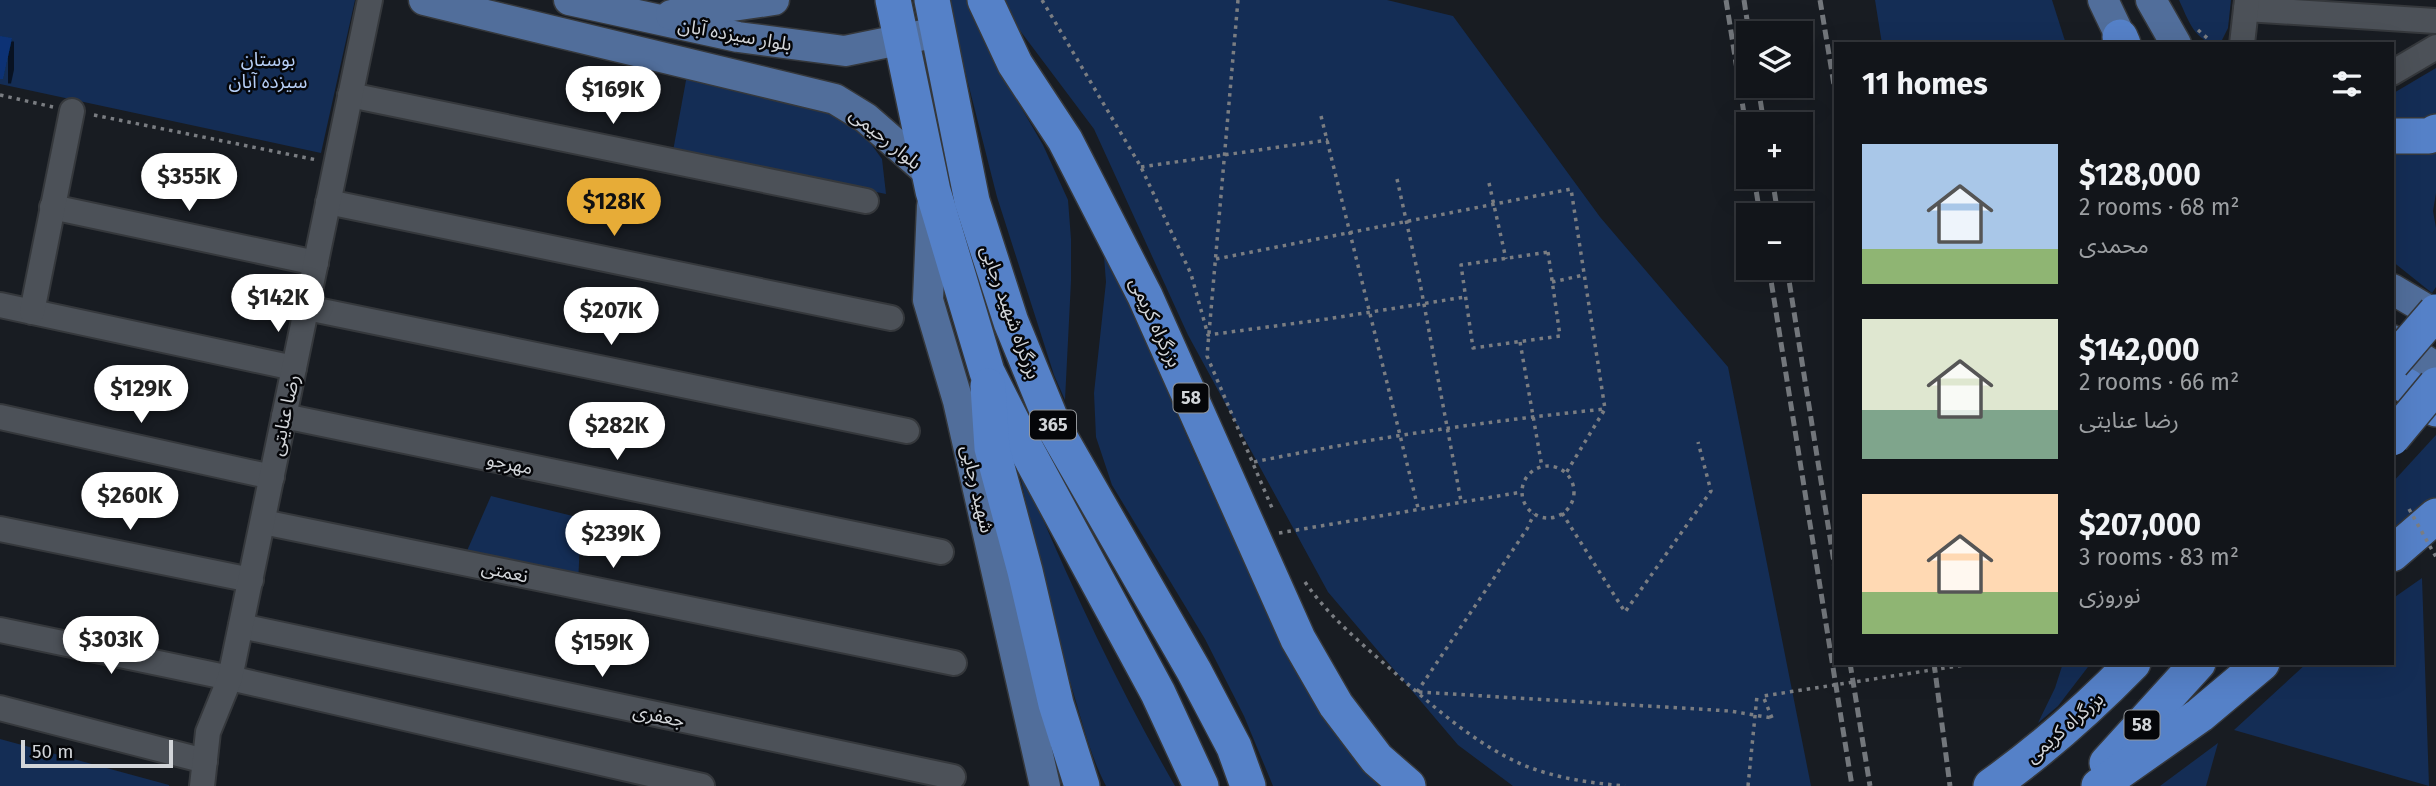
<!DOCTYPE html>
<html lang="en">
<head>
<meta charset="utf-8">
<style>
  body { margin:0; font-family:"Fira Sans","Noto Sans Arabic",sans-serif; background:#1b1e23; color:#f1f3f6; height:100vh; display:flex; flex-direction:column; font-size:26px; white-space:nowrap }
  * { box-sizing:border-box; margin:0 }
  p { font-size:23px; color:#9c9fa2 }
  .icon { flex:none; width:38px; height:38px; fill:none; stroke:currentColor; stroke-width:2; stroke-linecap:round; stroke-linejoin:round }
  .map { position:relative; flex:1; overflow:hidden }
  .side { position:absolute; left:1834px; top:42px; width:560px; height:623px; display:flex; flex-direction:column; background:#12151a; border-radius:0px; box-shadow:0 7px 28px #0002,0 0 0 2px #313439 }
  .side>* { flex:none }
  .tools { position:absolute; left:1736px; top:21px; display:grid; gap:14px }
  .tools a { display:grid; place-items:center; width:77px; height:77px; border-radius:0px; background:#12151a; box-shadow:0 7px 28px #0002,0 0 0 2px #313439; font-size:35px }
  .scale { position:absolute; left:21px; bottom:18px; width:152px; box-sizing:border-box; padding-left:7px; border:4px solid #d2d5d9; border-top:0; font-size:19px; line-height:24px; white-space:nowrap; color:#d2d5d9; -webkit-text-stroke:5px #050609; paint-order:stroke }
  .price { position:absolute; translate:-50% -60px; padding:0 16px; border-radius:24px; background:#fff; color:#222; font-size:23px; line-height:46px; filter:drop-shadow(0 2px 4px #0008) }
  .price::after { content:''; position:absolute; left:50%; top:42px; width:21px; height:16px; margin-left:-10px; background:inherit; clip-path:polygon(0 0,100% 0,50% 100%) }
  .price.active { background:#e7ac37; color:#111 }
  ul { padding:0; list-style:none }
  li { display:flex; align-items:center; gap:21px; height:175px; padding:0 28px }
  li span { display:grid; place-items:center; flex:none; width:196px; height:140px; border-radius:0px; color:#555 }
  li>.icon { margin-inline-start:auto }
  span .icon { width:84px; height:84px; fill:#fffc; stroke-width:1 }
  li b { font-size:30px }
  h2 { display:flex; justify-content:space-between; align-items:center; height:84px; padding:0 28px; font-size:30px }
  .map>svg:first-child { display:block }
</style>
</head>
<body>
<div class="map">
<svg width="2436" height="786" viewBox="0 0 2436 786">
  <defs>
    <filter id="shadow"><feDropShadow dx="8" dy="4.5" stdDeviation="0" flood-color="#0009"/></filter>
  </defs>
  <rect width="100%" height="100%" fill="#181c22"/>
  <g fill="#142d55">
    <polygon points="0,0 355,0 321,153 0,84"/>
    <polygon points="947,0 966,0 991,56 1043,145 1068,200 1071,239 1071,281 1065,400 1054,375 997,197"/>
    <polygon points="997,0 1387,0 1453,16 1600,217 1728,367 1811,786 1513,786 1458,745 1328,592 1188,335 1094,129"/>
    <polygon points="1875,0 2052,0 2066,44 1882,44"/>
    <path d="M2179 0H2231L2228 28 2220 44C2195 44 2188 19 2179 0Z"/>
    <polygon points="2436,68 2436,121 2392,126 2392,94"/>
    <polygon points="687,75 852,118 882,159 886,194 673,151"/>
    <polygon points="2436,139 2436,193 2433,211 2436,228 2436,287 2432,293 2392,261 2392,150"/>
    <polygon points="1103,243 1195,455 1289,661 1342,743 1380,786 1273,786 1244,716 1205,639 1112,485 1096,437 1094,393 1106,282"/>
    <polygon points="2436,435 2436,500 2392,538 2392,483"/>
    <path d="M1016 456C1063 569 1114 680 1175 786H1106C1089 753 1082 720 1071 685 1049 610 1032 533 1016 456Z"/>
    <polygon points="491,496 581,518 578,585 463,560"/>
    <polygon points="2422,578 2429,786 2234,730 2307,663 2392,663 2392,599"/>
    <polygon points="2063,663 2091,663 2058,706 2038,723 2055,688"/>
    <polygon points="0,739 169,785 169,786 0,786"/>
    <polygon points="2218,743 2206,786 2160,786"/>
  </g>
  <polygon fill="#0a3374" filter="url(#shadow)" points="0,36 12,38 3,79 0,79"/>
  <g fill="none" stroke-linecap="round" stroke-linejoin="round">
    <defs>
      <g id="minor">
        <polyline points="2246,9 2436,21"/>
        <polyline points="2242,44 2247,0"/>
        <polyline points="2392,73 2436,47"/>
        <polyline points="350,95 866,201"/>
        <polyline points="328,202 891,318"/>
        <polyline points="52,207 316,263"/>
        <polyline points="0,305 294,368"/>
        <polyline points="307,308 907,431"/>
        <polyline points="32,312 72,111"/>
        <polyline points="284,416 941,552"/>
        <polyline points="0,417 272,477"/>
        <polyline points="263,522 954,663"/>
        <polyline points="0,529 251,580"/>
        <polyline points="241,626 953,777"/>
        <polyline points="0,630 230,678 702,786"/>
        <polyline points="0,708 205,761"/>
        <polyline points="202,786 208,732 230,678 370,0"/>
      </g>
      <g id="major">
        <polyline points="424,0 835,99 866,118 929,173"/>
        <polyline points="569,0 738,37 845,51 938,32"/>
        <polyline points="2103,0 2124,44"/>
        <polyline points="2151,0 2176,44"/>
        <polyline points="671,15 774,0"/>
        <polyline points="932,206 928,300 958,401 1045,786"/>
        <polyline points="2392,289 2436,315"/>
        <polyline points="2392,340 2436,367"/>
      </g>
      <g id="highway">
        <polyline points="893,0 933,191 987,372 1025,447 1158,693 1201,786"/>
        <polyline points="932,0 972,201 1011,322 1054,427 1194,671 1234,747 1248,786"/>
        <polyline points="985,0 1015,64 1065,140 1145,296 1298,639 1336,705 1377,759 1408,786"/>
        <polyline points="2120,37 2123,44"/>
        <polyline points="2392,136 2429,136 2436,132"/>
        <polyline points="2392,379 2407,386 2436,409"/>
        <polyline points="988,386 992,448 1025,571 1056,704 1082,786"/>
        <polyline points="2392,554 2436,516"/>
        <polyline points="2107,763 2198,663"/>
        <path d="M1991 786C2043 749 2089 708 2133 663"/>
        <polyline points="2099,786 2200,715 2262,663"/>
      </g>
    </defs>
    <use href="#minor" stroke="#35383c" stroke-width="28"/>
    <use href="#major" stroke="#35383c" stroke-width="33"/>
    <use href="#highway" stroke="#35383c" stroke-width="38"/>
    <g stroke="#7a7d82" stroke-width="3.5" stroke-dasharray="3.5 5" stroke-linecap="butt">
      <polyline points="1042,0 1141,167 1191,274 1208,335 1327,319 1465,297"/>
      <polyline points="1238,0 1207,356 1272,508"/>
      <polyline points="2198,30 2214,44"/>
      <polyline points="0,95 53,107"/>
      <polyline points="94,115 317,160"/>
      <polyline points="1321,116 1418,508"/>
      <polyline points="1141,167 1328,140"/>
      <polyline points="1397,179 1420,283 1461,501"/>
      <polyline points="1489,183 1506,259"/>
      <polygon points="1548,252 1560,336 1473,348 1461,265"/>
      <polyline points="1216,259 1571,189 1605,409 1566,473"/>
      <polyline points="1552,282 1584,275"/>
      <polyline points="1520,342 1542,467"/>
      <path d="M1254 462C1370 438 1488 421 1605 409"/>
      <circle cx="1548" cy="492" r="26"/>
      <polyline points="1562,513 1625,612 1711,491 1698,442"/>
      <polyline points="1279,533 1522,492"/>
      <path d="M1305 582C1330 618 1362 644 1395 673 1434 707 1474 743 1521 764 1554 778 1590 783 1625 786"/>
      <polyline points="1417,692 1527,529 1534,514"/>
      <polyline points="1419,692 1730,711 1772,718"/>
      <polyline points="1748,786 1757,696"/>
    </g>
    <use href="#minor" stroke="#4c5158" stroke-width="24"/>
    <use href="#major" stroke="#516e9b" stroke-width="30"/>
    <use href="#highway" stroke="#5581c8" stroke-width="35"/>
    <g stroke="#73777c" stroke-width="5" stroke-dasharray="10 5" stroke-linecap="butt">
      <polyline points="1726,0 1748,139"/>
      <polyline points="1744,0 1749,33"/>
      <polyline points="1820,0 1836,97"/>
      <polyline points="1758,86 1764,124"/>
      <polyline points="1754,177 1760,215"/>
      <polyline points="1772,177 1778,215"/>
      <polyline points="1769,268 1852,786"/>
      <polyline points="1787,268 1836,575"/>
      <polyline points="1850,663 1870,786"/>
      <polyline points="1934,663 1950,786"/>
    </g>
    <defs>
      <g id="highway-bridge">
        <polyline points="2392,363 2436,312"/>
        <polyline points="2392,438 2436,385"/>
      </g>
    </defs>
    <use href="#highway-bridge" stroke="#35383c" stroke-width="38" stroke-linecap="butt"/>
    <g stroke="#7a7d82" stroke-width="3.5" stroke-dasharray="3.5 5" stroke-linecap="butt">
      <polyline points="2409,509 2436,557"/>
      <polyline points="1772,718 1763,696 1977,663"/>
    </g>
    <use href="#highway-bridge" stroke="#5581c8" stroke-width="35"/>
  </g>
  <g text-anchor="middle" stroke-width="5" stroke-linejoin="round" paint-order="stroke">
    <g fill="#050609" stroke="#94979b" stroke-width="2">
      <rect x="1173.5" y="383.5" width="35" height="29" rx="5"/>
      <rect x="1030" y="410.5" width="46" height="29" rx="5"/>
      <rect x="2124.5" y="710.5" width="35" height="29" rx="5"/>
    </g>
    <g font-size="18" font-weight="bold" fill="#d2d5d9">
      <text x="1191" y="404">58</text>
      <text x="1053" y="431">365</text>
      <text x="2142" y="731">58</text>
    </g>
    <g font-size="19" fill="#d2d5d9" stroke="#050609">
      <text transform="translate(735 34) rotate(10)" y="7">بلوار سیزده آبان</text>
      <text transform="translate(886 138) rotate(39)" y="7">بلوار رحیمی</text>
      <text transform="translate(1011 312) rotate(70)" y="7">بزرگراه شهید رجایی</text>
      <text transform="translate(1156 322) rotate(65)" y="7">بزرگراه کریمی</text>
      <text transform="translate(284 415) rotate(-78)" y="7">رضا عنایتی</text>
      <text transform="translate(510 463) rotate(12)" y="7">مهرجو</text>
      <text transform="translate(978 489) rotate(77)" y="7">شهید رجایی</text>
      <text transform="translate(505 571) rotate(12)" y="7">نعمتی</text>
      <text transform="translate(659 715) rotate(12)" y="7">جعفری</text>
      <text transform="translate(2064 727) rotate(-41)" y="7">بزرگراه کریمی</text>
    </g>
    <g font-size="19" fill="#b6cef5" stroke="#050609">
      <text x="268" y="66">بوستان<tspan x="268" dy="22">سیزده آبان</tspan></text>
    </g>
  </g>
</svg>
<div class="tools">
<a><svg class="icon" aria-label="layers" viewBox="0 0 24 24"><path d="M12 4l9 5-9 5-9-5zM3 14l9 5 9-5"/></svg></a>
<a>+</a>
<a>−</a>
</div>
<div class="scale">50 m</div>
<b class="price" style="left:613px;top:126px">$169K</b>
<b class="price" style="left:189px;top:213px">$355K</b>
<b class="price active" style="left:614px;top:238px">$128K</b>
<b class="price" style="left:278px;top:334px">$142K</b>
<b class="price" style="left:611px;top:347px">$207K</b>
<b class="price" style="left:141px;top:425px">$129K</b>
<b class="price" style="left:617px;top:462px">$282K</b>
<b class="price" style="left:130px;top:532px">$260K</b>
<b class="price" style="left:613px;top:570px">$239K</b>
<b class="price" style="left:111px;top:676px">$303K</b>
<b class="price" style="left:602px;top:679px">$159K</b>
<section class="side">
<h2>11 homes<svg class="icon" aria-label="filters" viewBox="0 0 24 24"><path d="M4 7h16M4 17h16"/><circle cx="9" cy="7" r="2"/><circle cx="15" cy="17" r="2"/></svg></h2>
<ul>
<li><span style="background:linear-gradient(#a9c7e8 75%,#8fb573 0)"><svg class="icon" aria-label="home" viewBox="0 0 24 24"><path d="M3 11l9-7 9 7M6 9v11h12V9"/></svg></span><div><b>$128,000</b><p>2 rooms · 68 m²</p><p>محمدی</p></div></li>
<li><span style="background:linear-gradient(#dfe7d0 65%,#7fa58c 0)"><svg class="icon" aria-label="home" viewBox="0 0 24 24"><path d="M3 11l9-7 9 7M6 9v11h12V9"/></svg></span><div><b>$142,000</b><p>2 rooms · 66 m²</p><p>رضا عنایتی</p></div></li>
<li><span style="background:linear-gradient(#ffd9b3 70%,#8fb573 0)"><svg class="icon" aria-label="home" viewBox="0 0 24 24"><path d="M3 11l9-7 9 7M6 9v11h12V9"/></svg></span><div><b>$207,000</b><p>3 rooms · 83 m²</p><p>نوروزی</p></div></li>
</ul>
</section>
</div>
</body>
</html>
